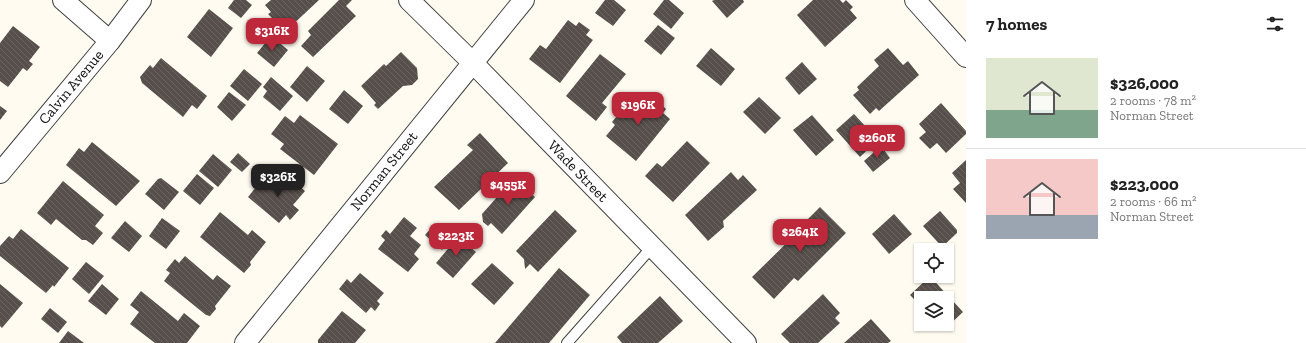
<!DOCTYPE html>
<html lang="en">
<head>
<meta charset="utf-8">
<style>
  body { margin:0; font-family:"Zilla Slab",serif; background:#f2f2f2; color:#222; height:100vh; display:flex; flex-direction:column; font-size:15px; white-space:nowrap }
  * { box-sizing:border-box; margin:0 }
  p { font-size:13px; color:#767676 }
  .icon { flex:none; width:22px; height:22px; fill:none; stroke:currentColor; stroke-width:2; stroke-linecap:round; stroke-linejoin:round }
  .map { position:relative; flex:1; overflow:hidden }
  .sheet { display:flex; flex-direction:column; background:#fff; width:340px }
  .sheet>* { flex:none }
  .buttons { position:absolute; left:914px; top:243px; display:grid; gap:8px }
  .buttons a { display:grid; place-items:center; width:40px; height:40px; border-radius:0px; background:#fff; box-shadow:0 1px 3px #0004; font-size:20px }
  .price { position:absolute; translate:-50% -34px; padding:0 9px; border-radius:8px; background:#bd283b; color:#fff; font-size:13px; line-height:26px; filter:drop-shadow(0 1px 2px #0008) }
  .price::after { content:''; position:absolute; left:50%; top:24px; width:12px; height:9px; margin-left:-6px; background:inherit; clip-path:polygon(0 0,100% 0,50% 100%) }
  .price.current { background:#222; color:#fff }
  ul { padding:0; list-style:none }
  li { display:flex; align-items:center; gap:12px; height:100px; padding:0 20px }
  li+li { border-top:1px solid #e0e0e0 }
  li span { display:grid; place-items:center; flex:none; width:112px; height:80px; border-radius:0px; color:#555 }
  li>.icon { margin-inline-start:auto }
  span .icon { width:48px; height:48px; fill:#fffc; stroke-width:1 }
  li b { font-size:17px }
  h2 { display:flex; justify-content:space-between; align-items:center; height:48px; padding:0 20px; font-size:17px }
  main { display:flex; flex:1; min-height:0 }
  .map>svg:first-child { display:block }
</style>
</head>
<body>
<main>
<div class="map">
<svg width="966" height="343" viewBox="0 0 966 343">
  <defs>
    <pattern id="building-back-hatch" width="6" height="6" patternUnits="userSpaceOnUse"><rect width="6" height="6" fill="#574f4b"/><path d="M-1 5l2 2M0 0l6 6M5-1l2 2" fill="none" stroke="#6a6461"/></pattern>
  </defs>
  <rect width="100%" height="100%" fill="#fffbf0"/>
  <g fill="url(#building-back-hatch)">
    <polygon points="234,0 246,0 252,5 241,18 228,8"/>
    <polygon points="271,0 319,0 288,29 282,22 279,25 268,14 271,12 265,5"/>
    <polygon points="339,0 352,0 346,6 356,16 313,57 301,46 311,35 308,31"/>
    <polygon points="605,0 614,0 626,10 613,26 595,13"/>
    <polygon points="664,0 669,0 684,13 671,29 653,14"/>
    <polygon points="714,0 743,0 744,2 727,18 712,1"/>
    <polygon points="813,0 840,0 843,3 846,0 853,7 850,10 857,18 825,47 797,15"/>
    <polygon points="209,9 233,28 211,57 187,37"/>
    <polygon points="568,20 576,26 579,22 590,30 586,35 593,40 560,83 529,59 540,45 546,49"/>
    <polygon points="658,25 675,38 661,55 644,41"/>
    <polygon points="13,26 40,47 29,61 33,64 27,71 23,68 8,87 0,81 0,43"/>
    <polygon points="271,36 288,50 274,67 257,53"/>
    <polygon points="711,48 735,69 721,86 696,66"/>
    <polygon points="888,48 903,65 908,61 919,75 879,111 876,108 870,114 853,95 859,90 857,87 879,66 874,60"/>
    <polygon points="401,52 417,68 418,79 412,85 403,86 378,109 374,105 376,103 361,86 384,64 386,66"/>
    <polygon points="600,54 626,74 602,103 607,107 596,121 566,96"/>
    <polygon points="161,58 207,96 197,109 192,105 183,117 142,83 140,77 150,65 153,68"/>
    <polygon points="802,62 817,79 799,95 785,78"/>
    <polygon points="307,66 325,81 307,102 290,87"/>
    <polygon points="244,69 262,84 248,101 230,86"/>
    <polygon points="271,77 293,96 280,111 263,97 267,91 263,87"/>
    <polygon points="344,90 363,106 348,124 329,109"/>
    <polygon points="229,92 246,105 232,121 217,107"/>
    <polygon points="637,92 652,104 656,100 666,109 663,113 670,119 636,161 606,136 615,125 612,122"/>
    <polygon points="759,97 781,118 765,134 743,112"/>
    <polygon points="941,103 966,131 966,134 946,153 937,143 930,149 919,138 926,132 919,124"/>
    <polygon points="0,106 7,111 0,120"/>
    <polygon points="854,114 878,140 860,157 836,130"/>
    <polygon points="300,115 338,144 314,175 280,149 284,144 271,134 285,116 294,123"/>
    <polygon points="812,115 834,140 816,156 793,130"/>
    <polygon points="480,133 508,163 459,210 434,187 473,150 467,145"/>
    <polygon points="687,141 710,163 673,202 645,176 657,163 662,167"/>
    <polygon points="92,142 140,181 116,206 66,165 79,148 84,152"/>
    <polygon points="881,146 890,158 873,172 864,161"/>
    <polygon points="238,153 250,164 242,172 230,162"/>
    <polygon points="213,154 232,170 218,187 199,171"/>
    <polygon points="966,160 966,203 953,189 960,183 952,173"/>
    <polygon points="731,172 738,180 743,175 757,190 723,221 724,227 708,241 685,215"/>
    <polygon points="197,174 214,188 200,205 183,191"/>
    <polygon points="273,176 283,186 290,178 305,191 293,205 299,210 290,220 286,215 279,223 248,197 260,182 264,186"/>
    <polygon points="161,178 179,192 164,210 145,194 158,179"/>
    <polygon points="514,178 535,197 502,234 491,223 488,226 483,222 482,214"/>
    <polygon points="63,181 104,215 95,226 103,233 93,245 86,240 82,240 56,219 51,225 37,213"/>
    <polygon points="820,207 846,233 798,281 794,278 774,299 752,277 800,230 801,226"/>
    <polygon points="555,210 577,231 538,272 530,264 525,269 524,259 516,251"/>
    <polygon points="940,211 957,230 957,233 942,247 923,226"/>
    <polygon points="220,212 248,235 252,230 266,242 250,262 251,265 244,273 200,237"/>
    <polygon points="894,214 912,234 889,254 872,234"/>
    <polygon points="404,217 417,228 410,236 421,245 414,254 419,259 408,272 378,249 385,240 381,236 386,230 390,234"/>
    <polygon points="162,218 180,231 166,249 149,236"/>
    <polygon points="125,221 142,236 129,252 111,238"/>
    <polygon points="446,223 451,228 445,235 450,240 442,250 425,235 434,225 439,230"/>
    <polygon points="21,229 69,268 54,287 53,285 46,293 0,256 0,246 9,236 13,239"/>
    <polygon points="458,237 476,252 453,278 436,263"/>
    <polygon points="185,256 213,280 217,275 231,286 215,306 216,309 210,316 206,315 164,281 170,273 166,270 175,259 179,263"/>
    <polygon points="86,262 104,276 89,294 72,279"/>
    <polygon points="492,263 514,283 494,305 471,284"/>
    <polygon points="559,268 590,295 549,343 495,343"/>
    <polygon points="360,273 384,293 377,301 380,304 375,311 371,307 366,313 339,289 347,279 351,283"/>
    <polygon points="930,276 948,296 946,298 921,298 921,306 910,295"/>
    <polygon points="0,284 23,303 2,328 0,326"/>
    <polygon points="102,284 119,299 106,315 88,301"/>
    <polygon points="141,291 178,321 184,313 200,326 187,343 155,343 130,324 139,312 130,305"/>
    <polygon points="823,294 840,313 835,318 840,323 818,343 790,343 781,334"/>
    <polygon points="660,296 683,321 658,343 622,343 617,337"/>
    <polygon points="951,299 963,312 945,329 940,324 947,324 947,303"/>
    <polygon points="50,308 67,322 58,333 41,319"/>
    <polygon points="342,311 366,330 355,343 318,343 318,340"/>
    <polygon points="871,319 891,341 888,343 844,343"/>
    <polygon points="68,331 84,343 59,343"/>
  </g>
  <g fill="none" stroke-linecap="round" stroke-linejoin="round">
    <defs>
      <polyline id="service" points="567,343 652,247"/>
      <g id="minor">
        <polyline points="63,0 110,41"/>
        <polyline points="409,0 472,62 746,343"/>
        <polyline points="915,0 966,57"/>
        <polyline points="0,173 110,41 141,0"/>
        <polyline points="245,343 524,0"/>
      </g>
    </defs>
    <use href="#service" stroke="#414141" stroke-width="12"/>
    <use href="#minor" stroke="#414141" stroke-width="22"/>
    <use href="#service" stroke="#fff" stroke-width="10"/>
    <use href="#minor" stroke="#fff" stroke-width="20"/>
  </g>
  <g text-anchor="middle" stroke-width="4" stroke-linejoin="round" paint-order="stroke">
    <g font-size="15" fill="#0e0e0e" stroke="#fff">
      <text transform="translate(71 87) rotate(-50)" y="5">Calvin Avenue</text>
      <text transform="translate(384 171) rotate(-51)" y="5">Norman Street</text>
      <text transform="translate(578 171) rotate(46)" y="5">Wade Street</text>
    </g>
  </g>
</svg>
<div class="buttons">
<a><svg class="icon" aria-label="locate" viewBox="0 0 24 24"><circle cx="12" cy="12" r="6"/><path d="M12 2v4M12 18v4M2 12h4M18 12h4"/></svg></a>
<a><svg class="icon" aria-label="layers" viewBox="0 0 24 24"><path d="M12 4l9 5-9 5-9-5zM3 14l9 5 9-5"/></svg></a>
</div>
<b class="price" style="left:272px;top:52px">$316K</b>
<b class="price" style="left:638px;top:126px">$196K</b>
<b class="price" style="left:877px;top:159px">$260K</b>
<b class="price current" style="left:278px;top:198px">$326K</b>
<b class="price" style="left:508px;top:206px">$455K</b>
<b class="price" style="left:800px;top:253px">$264K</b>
<b class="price" style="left:456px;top:257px">$223K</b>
</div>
<section class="sheet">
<h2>7 homes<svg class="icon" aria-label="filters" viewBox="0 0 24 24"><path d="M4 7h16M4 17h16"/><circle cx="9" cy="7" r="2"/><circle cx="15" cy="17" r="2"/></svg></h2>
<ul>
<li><span style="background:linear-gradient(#dfe7d0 65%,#7fa58c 0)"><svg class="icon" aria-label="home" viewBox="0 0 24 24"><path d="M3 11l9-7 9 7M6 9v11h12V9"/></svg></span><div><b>$326,000</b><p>2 rooms · 78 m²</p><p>Norman Street</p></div></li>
<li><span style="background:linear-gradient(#f6c9c9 70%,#9aa5b1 0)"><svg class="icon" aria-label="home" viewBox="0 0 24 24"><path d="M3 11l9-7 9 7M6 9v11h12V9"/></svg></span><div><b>$223,000</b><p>2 rooms · 66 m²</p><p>Norman Street</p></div></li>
</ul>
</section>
</main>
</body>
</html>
